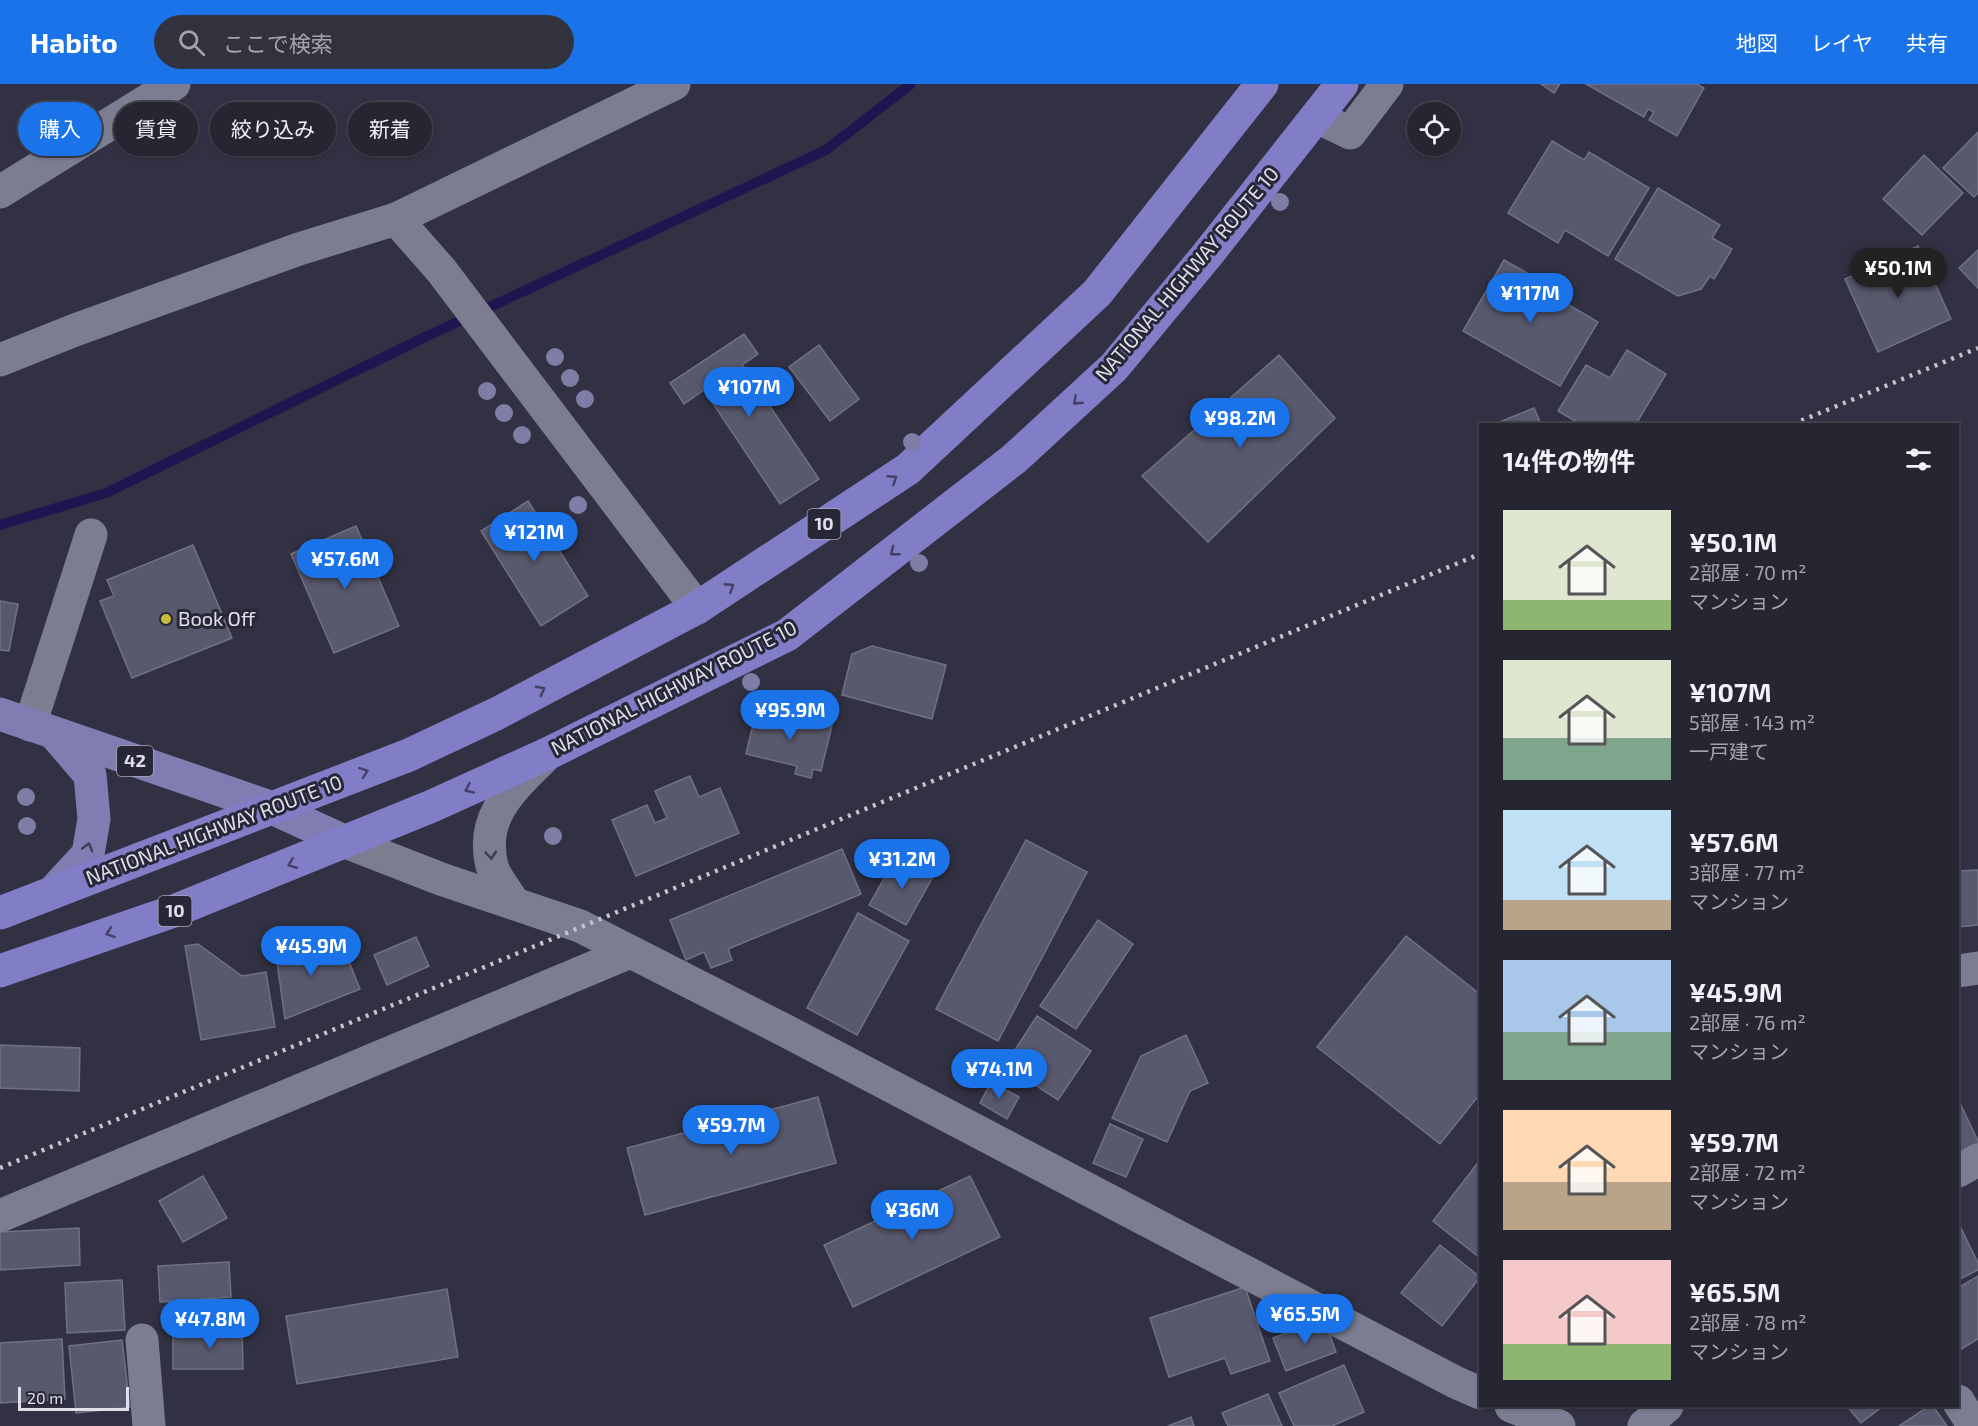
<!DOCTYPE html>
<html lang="ja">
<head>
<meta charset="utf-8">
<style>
  body { margin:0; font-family:"Exo 2","Noto Sans JP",sans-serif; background:#32313e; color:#f1f3f6; height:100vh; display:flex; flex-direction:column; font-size:22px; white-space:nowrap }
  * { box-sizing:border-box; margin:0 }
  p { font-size:20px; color:#a4a5ac }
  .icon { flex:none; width:33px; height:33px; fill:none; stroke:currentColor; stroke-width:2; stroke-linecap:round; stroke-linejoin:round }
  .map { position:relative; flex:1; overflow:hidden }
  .side { position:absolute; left:1479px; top:339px; width:480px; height:984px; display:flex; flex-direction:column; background:#262532; border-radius:0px; box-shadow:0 2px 4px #0004,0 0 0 2px #42424d }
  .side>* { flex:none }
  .hud { position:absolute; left:18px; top:18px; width:570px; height:54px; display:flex; gap:12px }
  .controls { position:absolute; left:1407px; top:18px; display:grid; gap:12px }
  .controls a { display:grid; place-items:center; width:54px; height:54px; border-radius:50%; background:#262532; box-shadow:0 2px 4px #0004,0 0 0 2px #42424d; font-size:30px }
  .scale { position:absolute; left:18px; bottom:15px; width:111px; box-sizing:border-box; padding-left:6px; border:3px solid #e0e0eb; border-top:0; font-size:16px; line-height:21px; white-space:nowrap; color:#e0e0eb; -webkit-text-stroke:4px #282738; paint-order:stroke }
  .price { position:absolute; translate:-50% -51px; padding:0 14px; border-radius:21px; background:#1a73e8; color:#fff; font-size:20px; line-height:39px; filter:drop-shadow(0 2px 3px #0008) }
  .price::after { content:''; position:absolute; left:50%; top:36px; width:18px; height:14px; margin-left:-9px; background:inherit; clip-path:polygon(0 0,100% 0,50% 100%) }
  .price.active { background:#222; color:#fff }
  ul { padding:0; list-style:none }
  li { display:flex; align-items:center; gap:18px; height:150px; padding:0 24px }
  li span { display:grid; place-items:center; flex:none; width:168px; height:120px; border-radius:0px; color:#555 }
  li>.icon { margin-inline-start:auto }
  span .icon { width:72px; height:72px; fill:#fffc; stroke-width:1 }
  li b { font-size:26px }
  h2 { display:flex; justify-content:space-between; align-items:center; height:72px; padding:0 24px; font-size:26px }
  .chip { padding:0 21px; border-radius:27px; background:#262532; box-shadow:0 2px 4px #0004,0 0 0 2px #42424d; font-size:21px; line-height:54px }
  .chip.active { background:#1a73e8; color:#fff }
  header { display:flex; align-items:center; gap:36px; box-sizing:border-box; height:84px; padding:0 30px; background:#1a73e8; color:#fff }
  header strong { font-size:28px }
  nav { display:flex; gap:33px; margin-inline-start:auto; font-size:21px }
  .search { width:420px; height:54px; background:#32313e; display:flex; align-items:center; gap:15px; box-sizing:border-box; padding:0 21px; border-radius:33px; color:#a4a5ac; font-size:22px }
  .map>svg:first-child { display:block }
</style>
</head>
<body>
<header>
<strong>Habito</strong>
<div class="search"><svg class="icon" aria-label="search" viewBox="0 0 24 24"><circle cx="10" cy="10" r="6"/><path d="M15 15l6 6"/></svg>ここで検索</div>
<nav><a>地図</a><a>レイヤ</a><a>共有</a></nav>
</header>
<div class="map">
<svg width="1978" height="1342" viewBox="0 0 1978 1342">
  <rect width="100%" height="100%" fill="#323143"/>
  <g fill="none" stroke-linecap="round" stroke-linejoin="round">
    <polyline stroke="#201451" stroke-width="10" points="0,441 106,409 421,255 826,66 911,0"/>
  </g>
  <g fill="#59596d" stroke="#717185" stroke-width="1.5">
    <polygon points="1541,0 1560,0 1554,9"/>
    <polygon points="1586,0 1697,0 1704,4 1677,52 1649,36 1654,28 1648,25 1644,33"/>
    <polygon points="1978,48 1978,109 1974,113 1943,84"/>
    <polygon points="1552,57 1584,76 1589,68 1649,104 1608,172 1565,146 1558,159 1508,129"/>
    <polygon points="1924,71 1963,109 1922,151 1883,115"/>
    <polygon points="1658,104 1720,141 1712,154 1732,165 1714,195 1710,192 1701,205 1678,212 1615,175"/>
    <polygon points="1918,162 1951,235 1878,268 1845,195"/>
    <polygon points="1978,166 1978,204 1959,184"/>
    <polygon points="1504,176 1541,197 1538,203 1598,238 1560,302 1463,247"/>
    <polygon points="744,250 758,270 742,281 819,395 780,420 704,306 684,320 670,299"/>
    <polygon points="819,261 859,315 830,337 789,283"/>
    <polygon points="1627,266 1666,290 1636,340 1580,340 1558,327 1586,281 1610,294"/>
    <polygon points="1279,271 1335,334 1208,458 1142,392"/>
    <polygon points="1534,324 1541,340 1503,340 1502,337"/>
    <polygon points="528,417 588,512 541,542 481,447"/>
    <polygon points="356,442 399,542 334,569 291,470"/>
    <polygon points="193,461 232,554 132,594 100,517 114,512 107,496"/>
    <polygon points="0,517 18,520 9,567 0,566"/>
    <polygon points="872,562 946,581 932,635 842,611 852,570"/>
    <polygon points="757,624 832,641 821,687 813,685 811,694 795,690 797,682 746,670"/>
    <polygon points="690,692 699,713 720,704 739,749 636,792 612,736 647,721 655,739 667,734 655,707"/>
    <polygon points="1026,756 1087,788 998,957 936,925"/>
    <polygon points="842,765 861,810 728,865 732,876 711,884 704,868 686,876 670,836"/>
    <polygon points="898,770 934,791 906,841 869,821"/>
    <polygon points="1978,786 1978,841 1958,843 1958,787"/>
    <polygon points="858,829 909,857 857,951 807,924"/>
    <polygon points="1098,836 1133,860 1076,945 1040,922"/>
    <polygon points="293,849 306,880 344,865 360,905 285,935 274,857"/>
    <polygon points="1406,852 1480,910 1480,1010 1440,1060 1317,963"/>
    <polygon points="416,853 429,882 387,901 374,871"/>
    <polygon points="198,860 242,892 266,888 275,943 201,956 185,862"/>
    <polygon points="1037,932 1091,967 1058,1016 1005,981"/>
    <polygon points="1186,951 1208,999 1190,1007 1167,1058 1112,1034 1141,972"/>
    <polygon points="0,961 80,964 79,1007 0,1004"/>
    <polygon points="991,998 1019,1013 1007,1035 980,1019"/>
    <polygon points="818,1013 836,1079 645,1131 627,1064"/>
    <polygon points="1958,1015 1978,1057 1978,1060 1958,1070"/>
    <polygon points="1110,1040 1143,1055 1126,1093 1093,1079"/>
    <polygon points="1480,1076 1480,1174 1433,1137"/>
    <polygon points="203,1092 227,1134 183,1158 159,1117"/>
    <polygon points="970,1092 1000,1153 853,1223 824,1161"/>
    <polygon points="1958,1138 1978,1179 1978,1186 1958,1196"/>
    <polygon points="79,1144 80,1181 0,1186 0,1148"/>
    <polygon points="1440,1161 1480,1193 1442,1242 1401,1209"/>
    <polygon points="229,1178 231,1213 160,1218 158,1182"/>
    <polygon points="1978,1192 1978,1255 1958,1267 1958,1204"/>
    <polygon points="122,1196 125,1246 67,1249 65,1199"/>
    <polygon points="1245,1203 1270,1277 1231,1290 1225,1274 1169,1293 1150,1234"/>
    <polygon points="447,1205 458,1273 297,1300 286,1232"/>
    <polygon points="1324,1235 1336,1268 1286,1287 1273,1254"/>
    <polygon points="217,1241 242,1241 243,1285 173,1285 173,1252 217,1252"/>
    <polygon points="62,1255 65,1315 0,1319 0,1259"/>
    <polygon points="122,1256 130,1323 76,1329 69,1262"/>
    <polygon points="1344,1281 1364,1328 1332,1342 1294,1342 1279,1309"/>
    <polygon points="1268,1310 1282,1342 1228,1342 1222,1329"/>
    <polygon points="1847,1322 1883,1322 1861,1339"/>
    <polygon points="1929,1322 1933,1322 1947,1342 1899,1342"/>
    <polygon points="1191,1333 1194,1342 1168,1342"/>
  </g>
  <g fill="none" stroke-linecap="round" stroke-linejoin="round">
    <g stroke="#7c7d91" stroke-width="33">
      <polyline points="1317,33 1350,49 1387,0"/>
      <polyline points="0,108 174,0"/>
      <polyline points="396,135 441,186 697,524"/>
      <polyline points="0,276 75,246 299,165 396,135 674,0"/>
      <polyline points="30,641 91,451"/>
      <polyline points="346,758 441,795 580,842 788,948 1455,1298 1480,1309"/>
      <path d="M513 818C507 807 495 794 492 782 479 730 515 703 547 670"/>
      <polyline points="1958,887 1978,884"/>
      <polyline points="1958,1087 1978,1076"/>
      <polyline points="0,1132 630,868"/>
      <polyline points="142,1256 149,1342"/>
      <polyline points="1958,1317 1974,1342"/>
      <polyline points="1511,1322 1559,1342"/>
      <polyline points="1644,1342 1667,1322"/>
    </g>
    <g stroke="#7f7db1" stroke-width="33">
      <polyline points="0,630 270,723 346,758"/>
      <polyline points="53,808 88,770 94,735 90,691 54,649"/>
    </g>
    <g stroke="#817dc7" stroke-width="33">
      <polyline points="0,829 409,671 496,630 697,524 908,385 1097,209 1262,0"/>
      <polyline points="0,887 174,827 432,722 547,670 787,551 1014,375 1114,283 1207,171 1342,0"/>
    </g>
    <g stroke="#c4c4d0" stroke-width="4.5" stroke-dasharray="3 6" stroke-linecap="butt">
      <polyline points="1793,340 1978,264"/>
      <polyline points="0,1084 1480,470"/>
    </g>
  </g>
  <g fill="#7e7da6">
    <circle cx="1280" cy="118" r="9"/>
    <circle cx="555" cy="273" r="9"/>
    <circle cx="570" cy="294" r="9"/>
    <circle cx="487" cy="307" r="9"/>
    <circle cx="585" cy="315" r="9"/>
    <circle cx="504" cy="329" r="9"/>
    <circle cx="522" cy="351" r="9"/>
    <circle cx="912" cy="358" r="9"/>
    <circle cx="578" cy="421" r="9"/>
    <circle cx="919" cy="479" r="9"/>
    <circle cx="751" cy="598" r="9"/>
    <circle cx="26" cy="713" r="9"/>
    <circle cx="27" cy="742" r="9"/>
    <circle cx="553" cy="752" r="9"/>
  </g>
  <defs><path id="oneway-chevron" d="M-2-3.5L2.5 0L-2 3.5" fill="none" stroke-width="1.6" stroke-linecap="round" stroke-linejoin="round" transform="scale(1.5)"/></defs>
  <g stroke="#434163">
    <use href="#oneway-chevron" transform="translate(1077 317) rotate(137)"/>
    <use href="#oneway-chevron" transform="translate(893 395) rotate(-33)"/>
    <use href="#oneway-chevron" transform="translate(894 468) rotate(142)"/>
    <use href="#oneway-chevron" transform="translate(730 503) rotate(-33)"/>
    <use href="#oneway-chevron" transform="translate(541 606) rotate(-28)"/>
    <use href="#oneway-chevron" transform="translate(364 688) rotate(-20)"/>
    <use href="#oneway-chevron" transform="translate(469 705) rotate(156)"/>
    <use href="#oneway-chevron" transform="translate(292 780) rotate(158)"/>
    <use href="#oneway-chevron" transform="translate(110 849) rotate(161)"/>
  </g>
  <use stroke="#3e3c56" href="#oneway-chevron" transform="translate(88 763) rotate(-74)"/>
  <use stroke="#3d3c4e" href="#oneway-chevron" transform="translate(491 771) rotate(85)"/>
  <circle fill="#c5bc3d" stroke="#282738" stroke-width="2" cx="166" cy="535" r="6"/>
  <g text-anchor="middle" stroke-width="6" stroke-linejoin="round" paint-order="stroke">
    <g fill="#282738" stroke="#a9a8b5" stroke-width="1.5">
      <rect x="807.5" y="425" width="33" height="30" rx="4.5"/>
      <rect x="117" y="662" width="36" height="30" rx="4.5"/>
      <rect x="158.5" y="812" width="33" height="30" rx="4.5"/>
    </g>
    <g font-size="18" font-weight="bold" fill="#e0e0eb">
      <text x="824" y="446">10</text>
      <text x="135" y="683">42</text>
      <text x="175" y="833">10</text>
    </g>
    <g font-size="20" fill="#e0e0eb" stroke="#282738">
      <text transform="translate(1187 190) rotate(-50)" y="7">NATIONAL HIGHWAY ROUTE 10</text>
      <text transform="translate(674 604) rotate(-27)" y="7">NATIONAL HIGHWAY ROUTE 10</text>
      <text transform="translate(214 746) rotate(-21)" y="7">NATIONAL HIGHWAY ROUTE 10</text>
    </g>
    <g font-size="20" fill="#e0e0eb" stroke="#282738" text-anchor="start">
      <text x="178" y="542">Book Off</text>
    </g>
  </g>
</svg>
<div class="controls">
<a><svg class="icon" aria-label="locate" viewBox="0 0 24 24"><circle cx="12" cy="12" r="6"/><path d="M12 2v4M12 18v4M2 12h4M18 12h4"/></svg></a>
</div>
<div class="scale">20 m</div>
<b class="price active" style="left:1898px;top:215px">¥50.1M</b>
<b class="price" style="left:1530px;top:240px">¥117M</b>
<b class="price" style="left:749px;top:334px">¥107M</b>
<b class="price" style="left:1240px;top:365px">¥98.2M</b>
<b class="price" style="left:534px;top:479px">¥121M</b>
<b class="price" style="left:345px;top:506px">¥57.6M</b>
<b class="price" style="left:790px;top:657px">¥95.9M</b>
<b class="price" style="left:902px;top:806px">¥31.2M</b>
<b class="price" style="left:311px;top:893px">¥45.9M</b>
<b class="price" style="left:999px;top:1016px">¥74.1M</b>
<b class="price" style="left:731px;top:1072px">¥59.7M</b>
<b class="price" style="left:912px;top:1157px">¥36M</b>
<b class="price" style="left:1305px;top:1261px">¥65.5M</b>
<b class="price" style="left:210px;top:1266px">¥47.8M</b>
<div class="hud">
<a class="chip active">購入</a>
<a class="chip">賃貸</a>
<a class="chip">絞り込み</a>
<a class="chip">新着</a>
</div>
<section class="side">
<h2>14件の物件<svg class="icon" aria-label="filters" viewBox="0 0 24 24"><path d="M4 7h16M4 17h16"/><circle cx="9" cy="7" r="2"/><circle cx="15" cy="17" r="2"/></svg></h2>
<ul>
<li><span style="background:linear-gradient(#dfe7d0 75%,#8fb573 0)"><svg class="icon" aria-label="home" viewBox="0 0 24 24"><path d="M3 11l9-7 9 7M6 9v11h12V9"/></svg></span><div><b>¥50.1M</b><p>2部屋 · 70 m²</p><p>マンション</p></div></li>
<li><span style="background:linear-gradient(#dfe7d0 65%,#7fa58c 0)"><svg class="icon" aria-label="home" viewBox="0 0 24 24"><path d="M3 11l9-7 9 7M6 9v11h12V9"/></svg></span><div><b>¥107M</b><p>5部屋 · 143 m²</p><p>一戸建て</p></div></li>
<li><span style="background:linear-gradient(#bfe0f5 75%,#b9a48a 0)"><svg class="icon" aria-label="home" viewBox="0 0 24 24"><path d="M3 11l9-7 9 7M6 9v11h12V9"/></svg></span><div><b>¥57.6M</b><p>3部屋 · 77 m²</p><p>マンション</p></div></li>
<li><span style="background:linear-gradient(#a9c7e8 60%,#7fa58c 0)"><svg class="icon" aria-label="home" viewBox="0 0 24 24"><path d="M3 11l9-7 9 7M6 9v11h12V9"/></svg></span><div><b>¥45.9M</b><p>2部屋 · 76 m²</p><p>マンション</p></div></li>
<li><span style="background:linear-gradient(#ffd9b3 60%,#b9a48a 0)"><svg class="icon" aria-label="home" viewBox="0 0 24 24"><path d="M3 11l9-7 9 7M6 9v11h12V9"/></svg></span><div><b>¥59.7M</b><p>2部屋 · 72 m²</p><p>マンション</p></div></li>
<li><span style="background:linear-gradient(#f6c9c9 70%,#8fb573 0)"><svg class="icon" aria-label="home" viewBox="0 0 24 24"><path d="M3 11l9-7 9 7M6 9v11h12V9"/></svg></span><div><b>¥65.5M</b><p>2部屋 · 78 m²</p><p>マンション</p></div></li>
</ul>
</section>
</div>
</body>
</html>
